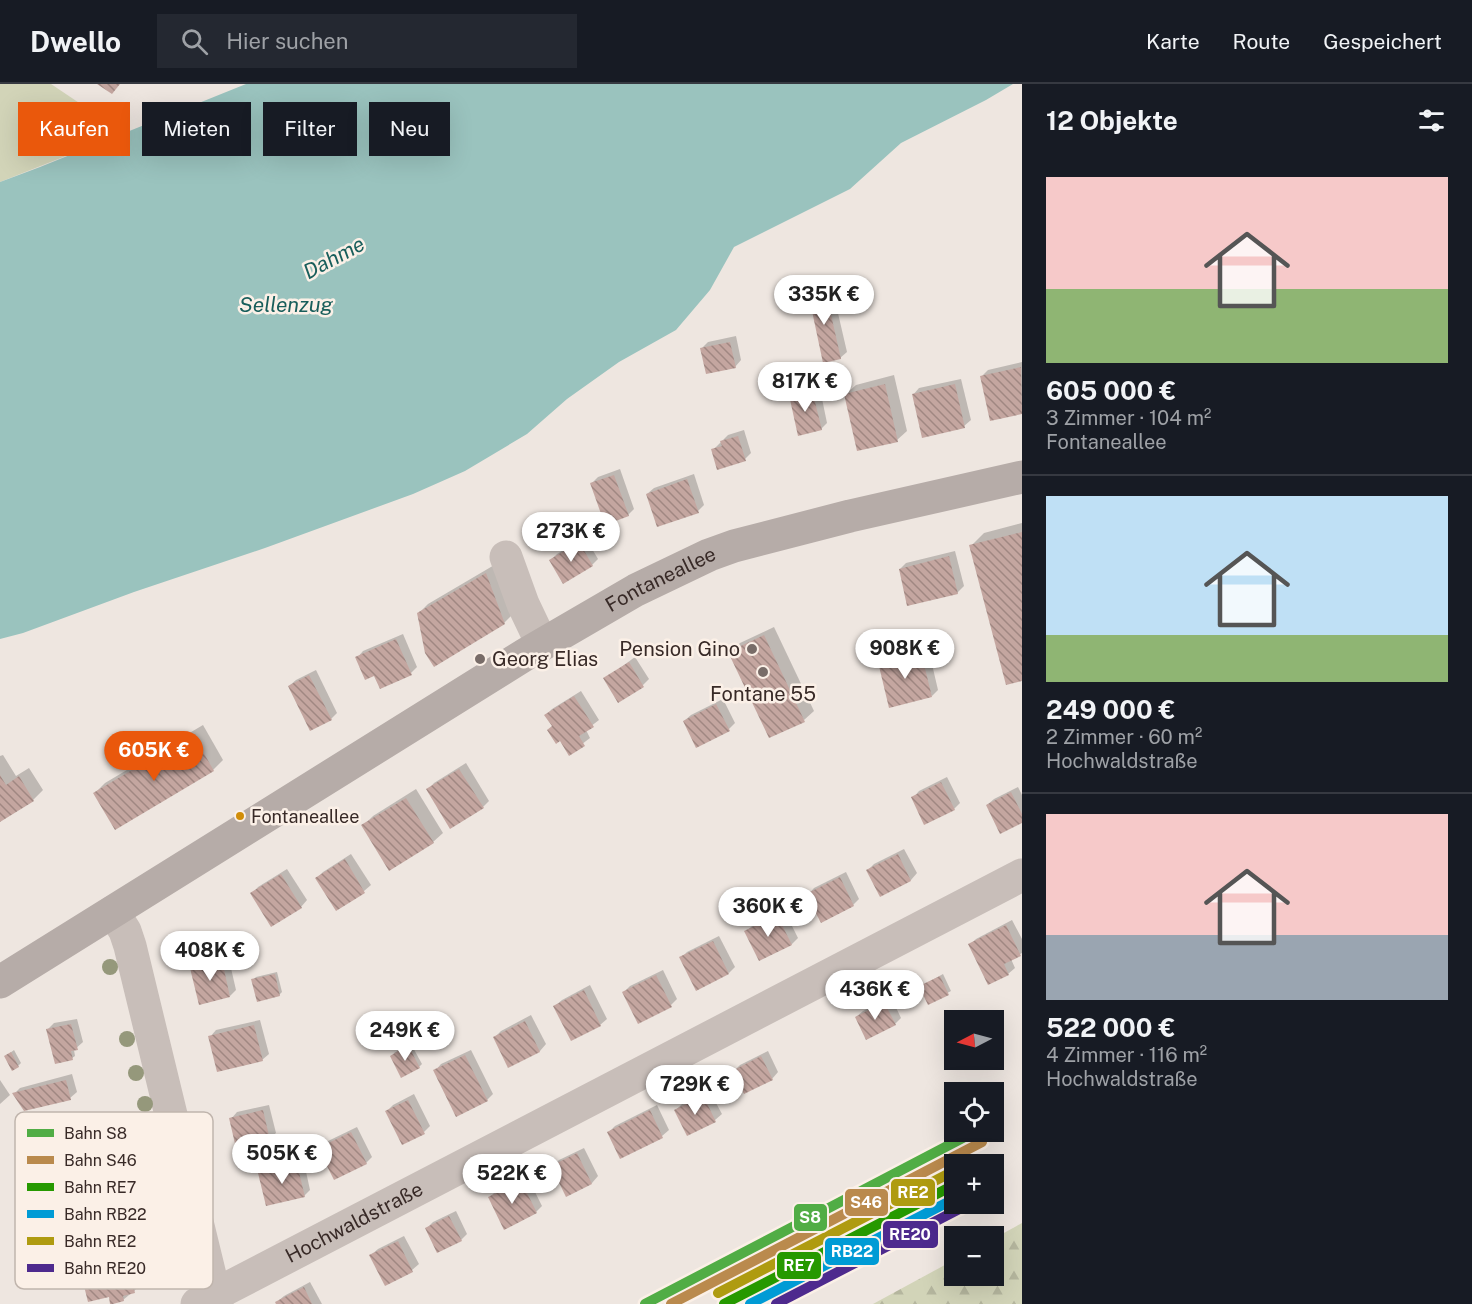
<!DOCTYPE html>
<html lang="de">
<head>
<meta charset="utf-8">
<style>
  body { margin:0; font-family:"Public Sans",sans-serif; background:#242831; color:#f1f3f6; height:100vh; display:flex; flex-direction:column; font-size:22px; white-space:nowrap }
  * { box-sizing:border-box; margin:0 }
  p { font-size:20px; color:#9ea1a6 }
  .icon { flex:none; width:33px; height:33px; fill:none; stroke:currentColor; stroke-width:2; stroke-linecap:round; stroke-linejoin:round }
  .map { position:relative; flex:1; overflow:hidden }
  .side { display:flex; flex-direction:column; background:#171b24; width:450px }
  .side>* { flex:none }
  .banner { position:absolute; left:18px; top:18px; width:570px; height:54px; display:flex; gap:12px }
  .needle { width:39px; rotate:264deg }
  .fabs { position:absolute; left:944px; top:926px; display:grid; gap:12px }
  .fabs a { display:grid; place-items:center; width:60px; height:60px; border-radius:0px; background:#171b24; box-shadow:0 6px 24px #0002; font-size:30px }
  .price { position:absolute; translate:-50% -51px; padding:0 14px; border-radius:21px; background:#fff; color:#222; font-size:20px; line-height:39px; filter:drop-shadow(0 2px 3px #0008) }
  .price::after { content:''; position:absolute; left:50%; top:36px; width:18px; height:14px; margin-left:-9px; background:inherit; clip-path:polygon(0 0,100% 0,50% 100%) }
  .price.selected { background:#ea580c; color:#fff }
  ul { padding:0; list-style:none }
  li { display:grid; align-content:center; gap:12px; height:318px; padding:0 24px }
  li+li { border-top:2px solid #363941 }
  li span { display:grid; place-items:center; height:186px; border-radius:0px; color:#555 }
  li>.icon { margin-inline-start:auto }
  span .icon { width:108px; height:108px; fill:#fffc; stroke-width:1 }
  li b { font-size:26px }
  h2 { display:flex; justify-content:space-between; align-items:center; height:72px; padding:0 24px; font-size:26px }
  .tag { padding:0 21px; border-radius:0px; background:#171b24; box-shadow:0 6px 24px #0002; font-size:21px; line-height:54px }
  .tag.selected { background:#ea580c; color:#fff }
  header { display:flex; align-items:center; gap:36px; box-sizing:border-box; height:84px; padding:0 30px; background:#171b24; border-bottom:2px solid #363941 }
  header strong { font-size:28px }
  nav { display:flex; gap:33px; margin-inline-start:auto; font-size:21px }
  .search { width:420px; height:54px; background:#242831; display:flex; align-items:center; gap:15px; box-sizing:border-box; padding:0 21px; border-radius:0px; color:#9ea1a6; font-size:22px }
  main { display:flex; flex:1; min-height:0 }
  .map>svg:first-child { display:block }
</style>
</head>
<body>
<header>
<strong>Dwello</strong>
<div class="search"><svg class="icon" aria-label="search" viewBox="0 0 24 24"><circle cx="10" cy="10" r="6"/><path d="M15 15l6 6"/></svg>Hier suchen</div>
<nav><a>Karte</a><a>Route</a><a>Gespeichert</a></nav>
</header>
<main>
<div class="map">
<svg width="1022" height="1220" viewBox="0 0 1022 1220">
  <defs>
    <pattern id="forest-firs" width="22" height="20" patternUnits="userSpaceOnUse" patternTransform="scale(1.5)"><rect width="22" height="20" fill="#d2d4b8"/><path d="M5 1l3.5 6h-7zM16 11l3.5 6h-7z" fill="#b5b69e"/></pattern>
    <pattern id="building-back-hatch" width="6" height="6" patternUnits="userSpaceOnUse" patternTransform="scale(1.5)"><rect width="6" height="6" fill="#c4a6a0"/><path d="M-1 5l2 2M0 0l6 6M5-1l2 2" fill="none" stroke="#a08782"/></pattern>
  </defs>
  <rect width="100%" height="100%" fill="#eee6e0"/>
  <polygon fill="url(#forest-firs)" points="1022,1139 1022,1220 873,1220 954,1176 954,1191 993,1191 993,1155"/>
  <polygon fill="#d2d4b8" points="0,0 51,0 124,49 0,98"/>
  <polygon fill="#9ac3be" points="246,0 1013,0 986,16 901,59 850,105 734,163 710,206 676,246 619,278 567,315 527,350 465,387 413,410 265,464 134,508 23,549 0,555 0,98 40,83"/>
  <g fill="#0003">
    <polygon points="831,199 847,268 840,274 810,208 816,202"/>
    <polygon points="736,252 741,276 735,283 702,264 708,258"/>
    <polygon points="1022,278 1022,328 991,335 982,292 988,286"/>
    <polygon points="894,291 907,347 897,356 846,310 856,301"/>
    <polygon points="961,295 971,336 964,342 913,311 919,304"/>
    <polygon points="819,300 827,339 821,345 791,311 797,305"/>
    <polygon points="744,346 751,369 745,375 713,366 728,351"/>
    <polygon points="620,385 634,425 628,431 592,399 598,393"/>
    <polygon points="694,390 704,421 698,427 647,410 654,404"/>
    <polygon points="1022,439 1022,595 971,462 984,449"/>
    <polygon points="585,453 598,475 592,481 551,476 557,470"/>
    <polygon points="955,467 964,502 957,509 900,485 906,479"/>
    <polygon points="496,480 514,529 504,539 418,530 428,520"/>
    <polygon points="774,543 814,627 804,636 730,569 740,559"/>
    <polygon points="403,550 417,583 411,589 375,590 357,574 363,567"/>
    <polygon points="928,563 938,606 932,612 880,579 886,573"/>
    <polygon points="635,573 649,595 643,601 605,595"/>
    <polygon points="316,586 337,629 331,635 289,602 296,596"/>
    <polygon points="581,607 599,636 586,646 590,654 569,670 546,631 552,625"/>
    <polygon points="723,615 735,639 729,645 684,637 691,631"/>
    <polygon points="203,641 223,676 213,686 116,744 95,709 105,699"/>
    <polygon points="3,671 16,692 29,684 43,706 33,716 0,736 0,672"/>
    <polygon points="466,679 489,717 483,723 428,706 434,699"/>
    <polygon points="947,693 960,719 954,725 913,714 919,707"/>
    <polygon points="1018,703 1022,711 1022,737 987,721 994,715"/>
    <polygon points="416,705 443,749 433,758 363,742 373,732"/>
    <polygon points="904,765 917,789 911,796 881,811 868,786 874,780"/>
    <polygon points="351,770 371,801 364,807 336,825 317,794 323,788"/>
    <polygon points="287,785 307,816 301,823 252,810 258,803"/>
    <polygon points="846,788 859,815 853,821 808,811 814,804"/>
    <polygon points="784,826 798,854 792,860 760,875 746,848 753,841"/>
    <polygon points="1012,836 1022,855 1022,869 1011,875 1015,884 1008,890 970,861 976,855"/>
    <polygon points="719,852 735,883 729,889 681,874 687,868"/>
    <polygon points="228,871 236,906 230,912 192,884 198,878"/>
    <polygon points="663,886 677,915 671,921 624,908 630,902"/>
    <polygon points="277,888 282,908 279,911 253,896 256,893"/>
    <polygon points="943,890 951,907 929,919 921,902"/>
    <polygon points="590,901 607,935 600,941 555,922 562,916"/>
    <polygon points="891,913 901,934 895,940 856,933 863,927"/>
    <polygon points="531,931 546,960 540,967 509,982 495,953 501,947"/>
    <polygon points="77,935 83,958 74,966 75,972 72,974 48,945 54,939"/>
    <polygon points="260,936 269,970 262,976 210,953 216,946"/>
    <polygon points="411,960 422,980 419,983 394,969"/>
    <polygon points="14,966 21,979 18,982 6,972"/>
    <polygon points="471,966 493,1010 487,1016 435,987 441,980"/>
    <polygon points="768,967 778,988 772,995 734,987 740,981"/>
    <polygon points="72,990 77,1008 70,1014 14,1010 20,1004"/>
    <polygon points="0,996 10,1011 0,1020"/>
    <polygon points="709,1006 722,1030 715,1036 688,1050 676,1026 682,1020"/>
    <polygon points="414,1010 430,1042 424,1048 387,1027 393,1021"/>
    <polygon points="269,1021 276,1049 269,1055 231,1035 237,1028"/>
    <polygon points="657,1021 669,1046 662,1052 621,1073 609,1048 615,1042"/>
    <polygon points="357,1043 372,1073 366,1079 320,1064 326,1058"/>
    <polygon points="584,1064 598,1092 592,1099 567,1111 553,1082 559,1076"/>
    <polygon points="303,1074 310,1106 304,1112 260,1090 266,1083"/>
    <polygon points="527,1092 542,1122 536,1128 490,1113 496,1107"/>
    <polygon points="456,1127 467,1150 461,1156 427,1144 433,1138"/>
    <polygon points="404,1152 419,1180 412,1186 386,1200 371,1171 378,1165"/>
    <polygon points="134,1173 141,1201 123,1216 110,1211 82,1190 89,1184"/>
    <polygon points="310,1198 322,1220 278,1220 277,1218 284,1212"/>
  </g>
  <g fill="url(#building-back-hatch)">
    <polygon points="97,0 120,0 112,10"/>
    <polygon points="825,204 841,275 823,279 808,208"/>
    <polygon points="730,258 736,284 706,290 700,264"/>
    <polygon points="1021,283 1022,330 990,337 980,292"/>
    <polygon points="885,300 898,358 857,367 844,310"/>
    <polygon points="955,300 965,344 922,354 912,310"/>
    <polygon points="812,306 822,346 798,352 789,311"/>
    <polygon points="738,352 746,377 717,386 711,365 722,362 720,357"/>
    <polygon points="614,391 629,432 605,441 590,399"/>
    <polygon points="687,395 699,429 657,443 646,410"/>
    <polygon points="1022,448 1022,597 1006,601 969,461"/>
    <polygon points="579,458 593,482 563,500 549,476"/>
    <polygon points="949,472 958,510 907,522 899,485"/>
    <polygon points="486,489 505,540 434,583 425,569 417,529"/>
    <polygon points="764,551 805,638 769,654 728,568"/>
    <polygon points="396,555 412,591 380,605 374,592 365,596 355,573"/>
    <polygon points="921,568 932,613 889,624 878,578"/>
    <polygon points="629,578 644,603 618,619 603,594"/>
    <polygon points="309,591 332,636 310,647 288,602"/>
    <polygon points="574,612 594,643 579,652 585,662 569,672 560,657 556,660 547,646 552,642 544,631"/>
    <polygon points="716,620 730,647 696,664 683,637"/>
    <polygon points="193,650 214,687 115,746 93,709"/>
    <polygon points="459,685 484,724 450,745 426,705"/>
    <polygon points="0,691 6,701 19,692 34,717 0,738"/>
    <polygon points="941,698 955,726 924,741 911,713"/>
    <polygon points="1011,708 1022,730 1022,739 1000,750 986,721"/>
    <polygon points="406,714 434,759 389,787 361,741"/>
    <polygon points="898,770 911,797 880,813 866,786"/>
    <polygon points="345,775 365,809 336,827 315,794"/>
    <polygon points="281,790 302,824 271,843 250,809"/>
    <polygon points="840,793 854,822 821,839 806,810"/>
    <polygon points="777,831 792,861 759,877 744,847"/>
    <polygon points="1006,841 1021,872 1004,880 1009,891 988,901 968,860"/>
    <polygon points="713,857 729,890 696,907 679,873"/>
    <polygon points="222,876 230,913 199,921 190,884"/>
    <polygon points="275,890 280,912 257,918 251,895"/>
    <polygon points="656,891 672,923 638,940 622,908"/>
    <polygon points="940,892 949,911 928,921 919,902"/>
    <polygon points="584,906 601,942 571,957 553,922"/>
    <polygon points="884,918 896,941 866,956 855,933"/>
    <polygon points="525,937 540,968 508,984 493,953"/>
    <polygon points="71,940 78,966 71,967 73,976 55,980 46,945"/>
    <polygon points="254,941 263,977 217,988 208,952"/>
    <polygon points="408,961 420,984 401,994 390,972"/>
    <polygon points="11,968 19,983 12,987 4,972"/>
    <polygon points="465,971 488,1017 456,1033 433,986"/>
    <polygon points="761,972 773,996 744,1010 732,987"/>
    <polygon points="66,996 71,1016 24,1027 12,1009"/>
    <polygon points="703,1011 716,1038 687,1052 674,1026"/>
    <polygon points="408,1016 425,1050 402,1061 385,1027"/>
    <polygon points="263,1026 270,1056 236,1064 229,1034"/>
    <polygon points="650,1026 663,1054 620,1075 607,1048"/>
    <polygon points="351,1048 367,1080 334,1096 318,1064"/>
    <polygon points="577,1069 592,1100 566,1113 551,1082"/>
    <polygon points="297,1080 305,1113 266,1122 258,1089"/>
    <polygon points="521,1097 537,1129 504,1146 488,1113"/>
    <polygon points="449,1132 462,1157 437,1169 425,1144"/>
    <polygon points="398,1157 413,1188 385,1202 369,1171"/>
    <polygon points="128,1178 135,1209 123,1212 124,1217 113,1220 110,1220 109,1213 88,1218 81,1190"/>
    <polygon points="304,1203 312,1220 276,1220 275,1218"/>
  </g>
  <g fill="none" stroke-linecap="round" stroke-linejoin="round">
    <g stroke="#c8beb9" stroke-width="33">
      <polyline points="506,473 523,520 542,560"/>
      <polyline points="113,828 125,847 130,862 217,1220"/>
      <path id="s1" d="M197 1220 1022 791"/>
    </g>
    <path stroke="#b6aca8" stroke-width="33" id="s2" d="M0 898 526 570 636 506 709 471 734 462 850 432 1022 393"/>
    <defs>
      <polyline id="rail-1" points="645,1220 976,1047"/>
      <polyline id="rail-2" points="671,1220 982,1058"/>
      <polyline id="rail-3" points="724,1220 954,1101"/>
      <polyline id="rail-4" points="750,1220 954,1115"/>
      <polyline id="rail-5" points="718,1209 948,1090"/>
      <polyline id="rail-6" points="776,1220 965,1122"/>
    </defs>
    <use href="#rail-1" stroke="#fbf0e7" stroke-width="15"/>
    <use href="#rail-2" stroke="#fbf0e7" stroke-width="15"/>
    <use href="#rail-3" stroke="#fbf0e7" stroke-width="15"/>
    <use href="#rail-4" stroke="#fbf0e7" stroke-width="15"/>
    <use href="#rail-5" stroke="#fbf0e7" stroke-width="15"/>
    <use href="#rail-6" stroke="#fbf0e7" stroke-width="15"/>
    <use href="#rail-1" stroke="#51ad45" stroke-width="10"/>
    <use href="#rail-2" stroke="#ba8a4d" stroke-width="10"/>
    <use href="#rail-3" stroke="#269900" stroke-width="10"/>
    <use href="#rail-4" stroke="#009bd5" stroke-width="10"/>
    <use href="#rail-5" stroke="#af9b10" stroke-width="10"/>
    <use href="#rail-6" stroke="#4e2a8e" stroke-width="10"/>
  </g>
  <g fill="#95987b">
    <circle cx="110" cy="883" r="8"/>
    <circle cx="127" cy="955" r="8"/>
    <circle cx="136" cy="989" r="8"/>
    <circle cx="145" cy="1020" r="8"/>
  </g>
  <g fill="#786c68" stroke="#fbf0e7" stroke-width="2">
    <circle cx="752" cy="565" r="6"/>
    <circle cx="480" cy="575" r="6"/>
    <circle cx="763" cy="588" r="6"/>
  </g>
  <circle fill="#d18d08" stroke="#fbf0e7" stroke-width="2" cx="240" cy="732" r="5"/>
  <g text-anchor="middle" stroke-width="5" stroke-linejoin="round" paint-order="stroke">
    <g font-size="18" fill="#382a27" stroke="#fbf0e7" text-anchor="start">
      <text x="251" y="739">Fontaneallee</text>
    </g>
    <g font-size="20" fill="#382a27" stroke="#fbf0e7">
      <text dy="7" stroke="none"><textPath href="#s2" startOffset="774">Fontaneallee</textPath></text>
      <text dy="7" stroke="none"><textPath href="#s1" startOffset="177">Hochwaldstraße</textPath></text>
    </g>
    <g font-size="20" fill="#382a27" stroke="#fbf0e7" text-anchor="end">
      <text x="740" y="572">Pension Gino</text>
      <text x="492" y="582" text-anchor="start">Georg Elias</text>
      <text x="763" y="617" text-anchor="middle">Fontane 55</text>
    </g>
    <g font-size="21" font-style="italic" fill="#185e5b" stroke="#fbf0e7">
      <text transform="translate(334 174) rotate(-28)" y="7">Dahme</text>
      <text x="286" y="228">Sellenzug</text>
    </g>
  </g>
  <rect x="15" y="1028" width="198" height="177" rx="9" fill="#fbf0e7" stroke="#c0b5ad" stroke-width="1.5"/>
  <rect x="27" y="1045" width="27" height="8" fill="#51ad45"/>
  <rect x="27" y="1072" width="27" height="8" fill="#ba8a4d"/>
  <rect x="27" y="1099" width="27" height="8" fill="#269900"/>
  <rect x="27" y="1126" width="27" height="8" fill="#009bd5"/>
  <rect x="27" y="1153" width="27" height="8" fill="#af9b10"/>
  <rect x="27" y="1180" width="27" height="8" fill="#4e2a8e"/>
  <g font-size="16" fill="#382a27">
    <text x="64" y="1055">Bahn S8</text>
    <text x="64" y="1082">Bahn S46</text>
    <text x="64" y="1109">Bahn RE7</text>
    <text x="64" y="1136">Bahn RB22</text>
    <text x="64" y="1163">Bahn RE2</text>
    <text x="64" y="1190">Bahn RE20</text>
  </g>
  <g stroke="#fbf0e7" stroke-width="2">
    <rect x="890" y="1094" width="46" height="29" rx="6" fill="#af9b10"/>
    <rect x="844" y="1104" width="45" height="29" rx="6" fill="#ba8a4d"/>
    <rect x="793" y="1119" width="35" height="29" rx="6" fill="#51ad45"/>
    <rect x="882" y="1136" width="57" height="29" rx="6" fill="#4e2a8e"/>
    <rect x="824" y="1153" width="56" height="29" rx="6" fill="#009bd5"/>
    <rect x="776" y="1167" width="46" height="29" rx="6" fill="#269900"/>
  </g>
  <g font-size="16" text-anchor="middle" font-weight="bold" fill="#fff">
    <text x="913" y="1114">RE2</text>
    <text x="866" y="1124">S46</text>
    <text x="810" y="1139">S8</text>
    <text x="910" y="1156">RE20</text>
    <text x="852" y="1173">RB22</text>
    <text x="799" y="1187">RE7</text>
  </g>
</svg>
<div class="fabs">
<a><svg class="needle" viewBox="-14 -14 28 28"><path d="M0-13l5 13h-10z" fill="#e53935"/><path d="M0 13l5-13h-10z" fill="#9ea1a6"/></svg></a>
<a><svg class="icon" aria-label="locate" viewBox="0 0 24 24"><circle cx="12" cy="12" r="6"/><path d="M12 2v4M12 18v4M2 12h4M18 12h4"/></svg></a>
<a>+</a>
<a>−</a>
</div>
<b class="price" style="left:824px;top:242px">335K €</b>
<b class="price" style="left:805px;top:329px">817K €</b>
<b class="price" style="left:571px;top:479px">273K €</b>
<b class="price" style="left:905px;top:596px">908K €</b>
<b class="price selected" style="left:154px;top:698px">605K €</b>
<b class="price" style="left:768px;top:854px">360K €</b>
<b class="price" style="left:210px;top:898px">408K €</b>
<b class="price" style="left:875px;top:937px">436K €</b>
<b class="price" style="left:405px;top:978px">249K €</b>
<b class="price" style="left:695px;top:1032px">729K €</b>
<b class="price" style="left:282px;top:1101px">505K €</b>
<b class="price" style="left:512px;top:1121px">522K €</b>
<div class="banner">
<a class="tag selected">Kaufen</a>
<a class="tag">Mieten</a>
<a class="tag">Filter</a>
<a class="tag">Neu</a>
</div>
</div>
<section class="side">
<h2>12 Objekte<svg class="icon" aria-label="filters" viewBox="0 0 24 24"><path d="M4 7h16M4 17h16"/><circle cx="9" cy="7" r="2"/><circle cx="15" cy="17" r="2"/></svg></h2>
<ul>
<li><span style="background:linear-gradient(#f6c9c9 60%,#8fb573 0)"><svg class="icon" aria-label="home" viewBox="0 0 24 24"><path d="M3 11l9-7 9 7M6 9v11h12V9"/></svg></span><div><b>605 000 €</b><p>3 Zimmer · 104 m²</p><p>Fontaneallee</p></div></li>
<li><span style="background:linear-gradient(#bfe0f5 75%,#8fb573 0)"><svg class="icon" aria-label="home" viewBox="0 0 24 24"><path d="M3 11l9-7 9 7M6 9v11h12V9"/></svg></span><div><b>249 000 €</b><p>2 Zimmer · 60 m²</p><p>Hochwaldstraße</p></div></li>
<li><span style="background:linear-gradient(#f6c9c9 65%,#9aa5b1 0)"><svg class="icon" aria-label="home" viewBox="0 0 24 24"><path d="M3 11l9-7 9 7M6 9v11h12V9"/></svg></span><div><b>522 000 €</b><p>4 Zimmer · 116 m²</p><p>Hochwaldstraße</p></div></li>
</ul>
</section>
</main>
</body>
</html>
